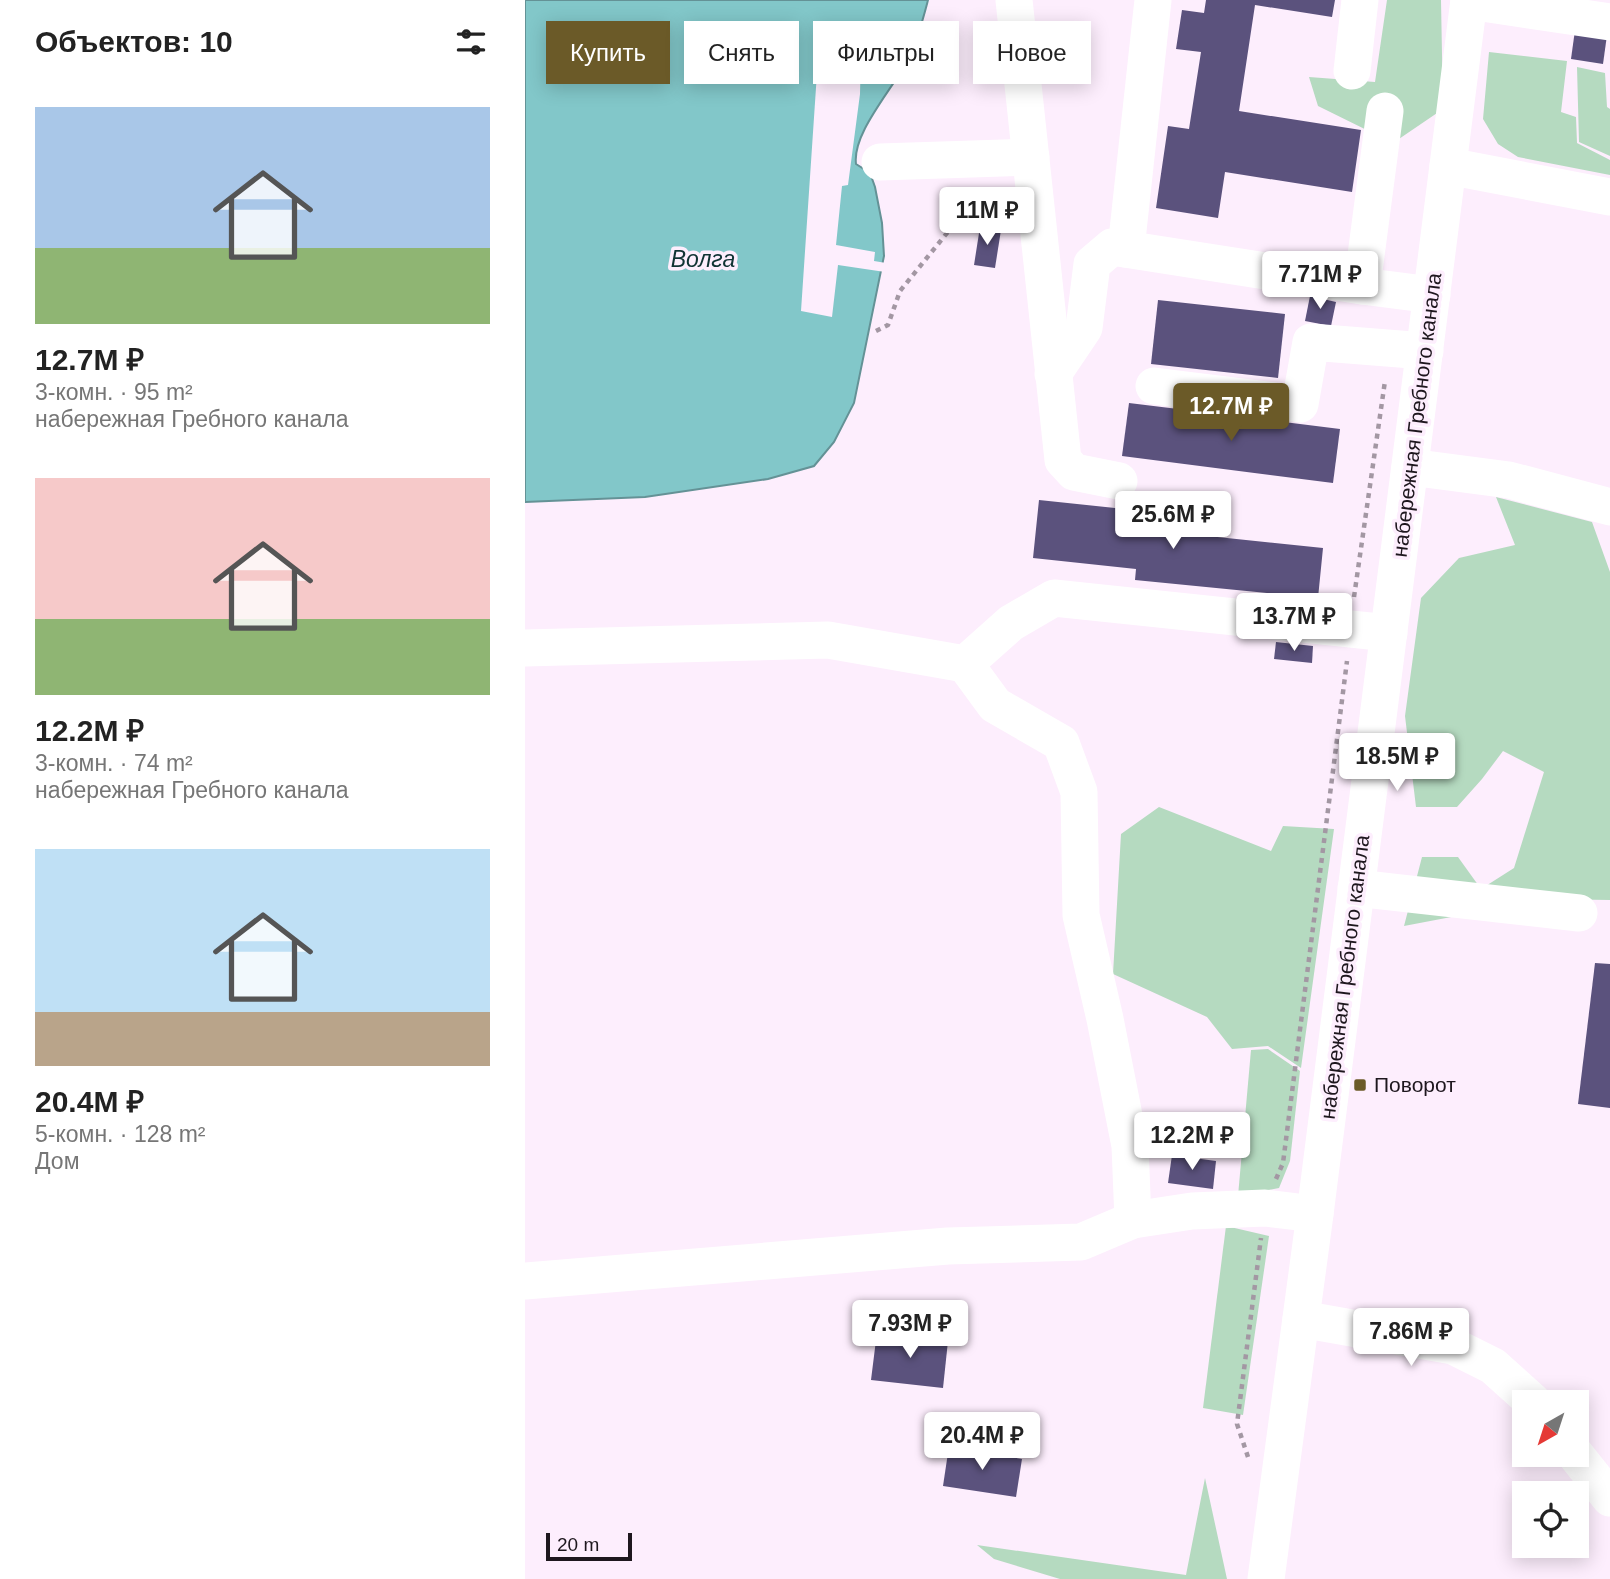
<!DOCTYPE html>
<html lang="ru">
<head>
<meta charset="utf-8">
<style>
  body { margin:0; font-family:Helvetica,sans-serif; background:#f2f2f2; color:#222; height:100vh; display:flex; flex-direction:column; font-size:26px; white-space:nowrap }
  * { box-sizing:border-box; margin:0 }
  p { font-size:23px; color:#767676 }
  .icon { flex:none; width:38px; height:38px; fill:none; stroke:currentColor; stroke-width:2; stroke-linecap:round; stroke-linejoin:round }
  .map { position:relative; flex:1; overflow:hidden }
  .details { display:flex; flex-direction:column; background:#fff; width:525px }
  .details>* { flex:none }
  .top-card { position:absolute; left:21px; top:21px; width:665px; height:63px; display:flex; gap:14px }
  .needle { width:46px; rotate:219deg }
  .buttons { position:absolute; left:987px; top:1390px; display:grid; gap:14px }
  .buttons a { display:grid; place-items:center; width:77px; height:77px; border-radius:0px; background:#fff; box-shadow:0 4px 18px #0003; font-size:35px }
  .scale { position:absolute; left:21px; bottom:18px; width:86px; box-sizing:border-box; padding-left:7px; border:4px solid #1e171e; border-top:0; font-size:19px; line-height:24px; white-space:nowrap; color:#1e171e; -webkit-text-stroke:5px #fdeefd; paint-order:stroke }
  .price { position:absolute; translate:-50% -60px; padding:0 16px; border-radius:7px; background:#fff; color:#222; font-size:23px; line-height:46px; filter:drop-shadow(0 2px 4px #0008) }
  .price::after { content:''; position:absolute; left:50%; top:42px; width:21px; height:16px; margin-left:-10px; background:inherit; clip-path:polygon(0 0,100% 0,50% 100%) }
  .price.active { background:#6b5a28; color:#fff }
  ul { padding:0; list-style:none }
  li { display:grid; align-content:center; gap:14px; height:371px; padding:0 35px }
  li span { display:grid; place-items:center; height:217px; border-radius:0px; color:#555 }
  li>.icon { margin-inline-start:auto }
  span .icon { width:126px; height:126px; fill:#fffc; stroke-width:1 }
  li b { font-size:30px }
  h2 { display:flex; justify-content:space-between; align-items:center; height:84px; padding:0 35px; font-size:30px }
  .tag { padding:0 24px; border-radius:0px; background:#fff; box-shadow:0 4px 18px #0003; font-size:24px; line-height:63px }
  .tag.active { background:#6b5a28; color:#fff }
  main { display:flex; flex:1; min-height:0 }
  .map>svg:first-child { display:block }
</style>
</head>
<body>
<main>
<section class="details">
<h2>Объектов: 10<svg class="icon" aria-label="filters" viewBox="0 0 24 24"><path d="M4 7h16M4 17h16"/><circle cx="9" cy="7" r="2"/><circle cx="15" cy="17" r="2"/></svg></h2>
<ul>
<li><span style="background:linear-gradient(#a9c7e8 65%,#8fb573 0)"><svg class="icon" aria-label="home" viewBox="0 0 24 24"><path d="M3 11l9-7 9 7M6 9v11h12V9"/></svg></span><div><b>12.7M ₽</b><p>3-комн. · 95 m²</p><p>набережная Гребного канала</p></div></li>
<li><span style="background:linear-gradient(#f6c9c9 65%,#8fb573 0)"><svg class="icon" aria-label="home" viewBox="0 0 24 24"><path d="M3 11l9-7 9 7M6 9v11h12V9"/></svg></span><div><b>12.2M ₽</b><p>3-комн. · 74 m²</p><p>набережная Гребного канала</p></div></li>
<li><span style="background:linear-gradient(#bfe0f5 75%,#b9a48a 0)"><svg class="icon" aria-label="home" viewBox="0 0 24 24"><path d="M3 11l9-7 9 7M6 9v11h12V9"/></svg></span><div><b>20.4M ₽</b><p>5-комн. · 128 m²</p><p>Дом</p></div></li>
</ul>
</section>
<div class="map">
<svg width="1085" height="1579" viewBox="0 0 1085 1579">
  <rect width="100%" height="100%" fill="#fdeefd"/>
  <g fill="#b5dac0">
    <polygon points="862,0 916,0 918,109 868,143 793,106 784,77 850,82"/>
    <polygon points="964,52 1042,61 1036,112 1051,117 1052,143 1085,160 1085,175 993,157 973,144 958,119"/>
    <polygon points="1052,67 1080,73 1082,107 1085,109 1085,156 1054,142"/>
    <polygon points="971,497 1067,522 1085,572 1085,900 1020,899 879,926 897,857 933,857 956,889 989,868 1019,772 978,751 957,779 932,807 891,807 880,716 896,598 934,558 990,545"/>
    <polygon points="634,807 746,851 758,826 809,829 776,1068 743,1046 707,1049 682,1017 588,974 596,834"/>
    <polygon points="743,1049 775,1071 765,1161 754,1188 713,1196 726,1050"/>
    <polygon points="701,1226 744,1236 718,1415 678,1408"/>
    <polygon points="680,1478 702,1579 535,1579 469,1559 452,1545 661,1575"/>
  </g>
  <path fill="#82c7c9" stroke="#649296" stroke-width="2" d="M0 0H403C398 19 393 39 384 57 370 87 327 132 331 164L345 173 350 187 357 223 359 256 329 403 309 442 289 466 243 479 120 497 0 502Z"/>
  <polygon fill="#fdeefd" points="313,23 321,24 329,31 336,51 335,94 323,185 317,186 311,245 350,252 349,261 361,263 360,272 313,265 307,317 276,311 294,43 302,29"/>
  <g fill="#5b527d">
    <polygon points="681,0 810,0 807,17 730,5 714,111 836,130 827,192 700,172 693,218 631,208 643,126 664,129 676,52 651,49 657,10 679,13"/>
    <polygon points="1050,30 1082,35 1078,64 1046,59"/>
    <polygon points="455,227 476,230 470,268 449,265"/>
    <polygon points="785,296 811,302 806,326 780,321"/>
    <polygon points="633,300 760,314 753,378 626,364"/>
    <polygon points="604,403 815,429 808,483 597,456"/>
    <polygon points="514,500 666,516 664,534 798,548 793,598 610,580 611,569 508,558"/>
    <polygon points="751,642 788,646 787,663 749,659"/>
    <polygon points="1070,963 1085,964 1085,1108 1053,1104"/>
    <polygon points="647,1155 691,1161 688,1189 643,1183"/>
    <polygon points="352,1332 423,1341 418,1388 346,1380"/>
    <polygon points="424,1446 497,1459 491,1497 418,1486"/>
  </g>
  <g fill="none" stroke-linecap="round" stroke-linejoin="round">
    <g stroke="#a397a3" stroke-width="4.5" stroke-dasharray="5 5" stroke-linecap="butt">
      <polyline points="351,331 363,325 375,291 456,191"/>
      <polyline points="829,597 860,381"/>
      <polyline points="751,1179 758,1163 822,661"/>
      <polyline points="723,1457 712,1424 736,1238"/>
    </g>
    <g stroke="#fff" stroke-width="37">
      <polyline points="489,0 538,460 549,472 594,481"/>
      <polyline points="944,1 1085,22"/>
      <polyline points="827,71 835,0"/>
      <polyline points="860,111 837,286 907,295"/>
      <polyline points="355,162 506,157"/>
      <polyline points="923,166 1085,197"/>
      <polyline points="601,249 628,0"/>
      <polyline points="528,374 559,328 567,264 587,247 837,286"/>
      <polyline points="629,386 775,404 786,342 900,351"/>
      <polyline points="885,467 984,480 1085,507"/>
      <polyline points="0,648 303,640 440,664 486,623 529,598 864,633"/>
      <polyline points="440,664 470,705 536,743 554,792 556,915 580,1019 605,1146 608,1220"/>
      <polyline points="831,888 1054,913"/>
      <polyline points="0,1281 423,1246 556,1242 608,1220 667,1211 740,1208 790,1214"/>
      <polyline points="776,1319 928,1346 968,1366 1008,1402"/>
      <polyline points="1050,1454 1085,1498"/>
      <polyline points="741,1579 790,1214 944,0"/>
    </g>
  </g>
  <rect fill="#6b5a28" stroke="#fdeefd" stroke-width="2.5" x="828" y="1078" width="14" height="14" rx="3.5"/>
  <g text-anchor="middle" stroke-width="7" stroke-linejoin="round" paint-order="stroke">
    <g font-size="21" fill="#1e171e" stroke="#fdeefd">
      <text transform="translate(892 415) rotate(-83)" y="7">набережная Гребного канала</text>
      <text transform="translate(820 977) rotate(-83)" y="7">набережная Гребного канала</text>
    </g>
    <g font-size="21" fill="#1e171e" stroke="#fdeefd" text-anchor="start">
      <text x="849" y="1092">Поворот</text>
    </g>
    <g font-size="23" font-style="italic" fill="#103334" stroke="#fdeefd">
      <text x="178" y="267">Волга</text>
    </g>
  </g>
</svg>
<div class="buttons">
<a><svg class="needle" viewBox="-14 -14 28 28"><path d="M0-13l5 13h-10z" fill="#e53935"/><path d="M0 13l5-13h-10z" fill="#767676"/></svg></a>
<a><svg class="icon" aria-label="locate" viewBox="0 0 24 24"><circle cx="12" cy="12" r="6"/><path d="M12 2v4M12 18v4M2 12h4M18 12h4"/></svg></a>
</div>
<div class="scale">20 m</div>
<b class="price" style="left:462px;top:247px">11M ₽</b>
<b class="price" style="left:795px;top:311px">7.71M ₽</b>
<b class="price active" style="left:706px;top:443px">12.7M ₽</b>
<b class="price" style="left:648px;top:551px">25.6M ₽</b>
<b class="price" style="left:769px;top:653px">13.7M ₽</b>
<b class="price" style="left:872px;top:793px">18.5M ₽</b>
<b class="price" style="left:667px;top:1172px">12.2M ₽</b>
<b class="price" style="left:385px;top:1360px">7.93M ₽</b>
<b class="price" style="left:886px;top:1368px">7.86M ₽</b>
<b class="price" style="left:457px;top:1472px">20.4M ₽</b>
<div class="top-card">
<a class="tag active">Купить</a>
<a class="tag">Снять</a>
<a class="tag">Фильтры</a>
<a class="tag">Новое</a>
</div>
</div>
</main>
</body>
</html>
